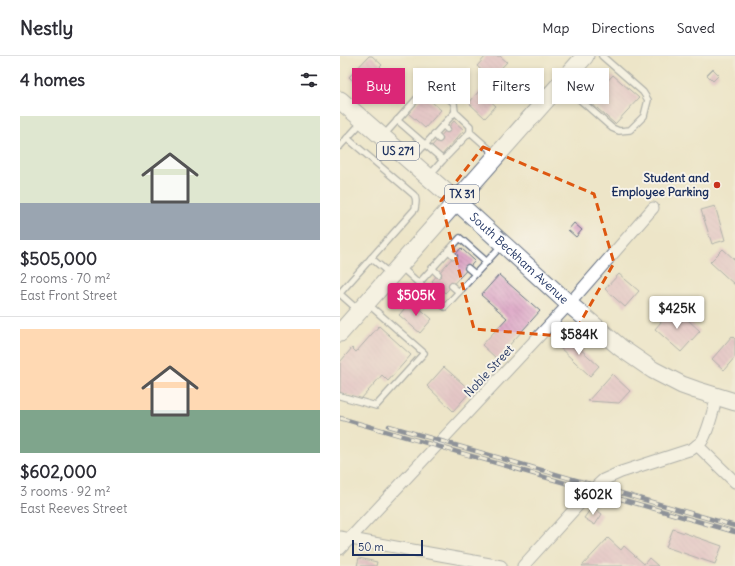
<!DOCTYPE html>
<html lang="en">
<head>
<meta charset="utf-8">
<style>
  body { margin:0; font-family:Delius,sans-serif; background:#f7f7f7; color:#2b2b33; height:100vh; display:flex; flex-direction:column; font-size:15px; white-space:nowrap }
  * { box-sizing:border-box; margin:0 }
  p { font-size:13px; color:#7c7c81 }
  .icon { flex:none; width:22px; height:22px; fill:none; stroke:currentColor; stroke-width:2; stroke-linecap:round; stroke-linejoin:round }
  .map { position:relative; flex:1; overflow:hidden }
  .drawer { display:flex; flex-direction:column; background:#fff; width:340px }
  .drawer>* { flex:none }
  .hud { position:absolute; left:12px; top:12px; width:323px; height:36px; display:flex; gap:8px }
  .scale { position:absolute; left:12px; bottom:10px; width:71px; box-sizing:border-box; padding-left:4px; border:2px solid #1b2f5e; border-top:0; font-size:11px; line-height:14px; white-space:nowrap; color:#1b2f5e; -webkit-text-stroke:3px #f7f3e8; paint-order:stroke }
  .price { position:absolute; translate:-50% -34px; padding:0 9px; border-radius:4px; background:#fff; color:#222; font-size:13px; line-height:26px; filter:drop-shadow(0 1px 2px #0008) }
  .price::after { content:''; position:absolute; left:50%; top:24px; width:12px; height:9px; margin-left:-6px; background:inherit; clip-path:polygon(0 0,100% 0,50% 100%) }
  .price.current { background:#db2777; color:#fff }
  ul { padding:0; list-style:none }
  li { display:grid; align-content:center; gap:8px; height:212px; padding:0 20px }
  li+li { border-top:1px solid #e1e1e2 }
  li span { display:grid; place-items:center; height:124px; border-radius:0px; color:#555 }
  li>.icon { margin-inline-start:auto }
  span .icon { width:72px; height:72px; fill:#fffc; stroke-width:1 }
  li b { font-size:17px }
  h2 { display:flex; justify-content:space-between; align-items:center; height:48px; padding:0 20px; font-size:17px }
  .pill { padding:0 14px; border-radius:0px; background:#fff; box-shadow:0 2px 6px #0003; font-size:14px; line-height:36px }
  .pill.current { background:#db2777; color:#fff }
  header { display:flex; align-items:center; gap:24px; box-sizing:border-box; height:56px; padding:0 20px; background:#fff; border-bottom:1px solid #e1e1e2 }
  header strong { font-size:19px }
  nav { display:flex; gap:22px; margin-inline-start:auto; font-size:14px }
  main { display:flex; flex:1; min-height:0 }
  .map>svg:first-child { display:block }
</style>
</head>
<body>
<header>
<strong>Nestly</strong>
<nav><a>Map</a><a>Directions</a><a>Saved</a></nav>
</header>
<main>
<section class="drawer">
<h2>4 homes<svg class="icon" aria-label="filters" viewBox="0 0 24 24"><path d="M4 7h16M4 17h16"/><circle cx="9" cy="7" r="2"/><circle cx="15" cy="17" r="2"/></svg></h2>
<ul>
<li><span style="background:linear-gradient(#dfe7d0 70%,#9aa5b1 0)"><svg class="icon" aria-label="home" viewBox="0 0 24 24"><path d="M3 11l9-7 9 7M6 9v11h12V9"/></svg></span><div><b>$505,000</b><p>2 rooms · 70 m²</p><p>East Front Street</p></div></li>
<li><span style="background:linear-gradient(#ffd9b3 65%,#7fa58c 0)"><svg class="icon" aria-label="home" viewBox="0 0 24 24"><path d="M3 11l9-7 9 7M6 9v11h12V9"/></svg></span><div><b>$602,000</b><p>3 rooms · 92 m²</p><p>East Reeves Street</p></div></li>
</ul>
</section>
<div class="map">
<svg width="395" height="510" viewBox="0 0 395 510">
  <defs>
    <pattern id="building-back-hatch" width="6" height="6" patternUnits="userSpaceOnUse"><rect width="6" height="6" fill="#da9fc3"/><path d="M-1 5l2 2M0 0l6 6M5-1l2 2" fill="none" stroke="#b082a2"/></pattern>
  </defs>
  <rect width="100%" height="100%" fill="#f7f3e8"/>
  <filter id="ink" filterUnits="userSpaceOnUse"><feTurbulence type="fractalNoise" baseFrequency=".025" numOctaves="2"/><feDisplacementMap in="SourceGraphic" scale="8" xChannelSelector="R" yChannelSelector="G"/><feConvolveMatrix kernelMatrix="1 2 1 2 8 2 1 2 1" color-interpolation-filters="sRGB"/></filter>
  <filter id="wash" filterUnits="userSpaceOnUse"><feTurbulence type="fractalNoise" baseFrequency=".012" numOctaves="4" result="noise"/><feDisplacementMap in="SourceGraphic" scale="16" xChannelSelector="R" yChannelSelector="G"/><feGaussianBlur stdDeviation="0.9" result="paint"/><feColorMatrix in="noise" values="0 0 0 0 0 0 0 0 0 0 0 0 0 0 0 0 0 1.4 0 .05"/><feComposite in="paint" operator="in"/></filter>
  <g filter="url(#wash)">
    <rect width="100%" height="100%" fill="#ede5c8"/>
    <g id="blocks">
      <g fill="url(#building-back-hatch)">
        <polygon points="29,0 32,0 42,9 40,11 58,27 48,39 30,23 22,33 9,21"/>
        <polygon points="146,0 160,0 167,6 151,23 137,10"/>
        <polygon points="373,13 379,19 373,25 367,19"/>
        <polygon points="273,19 299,42 275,68 249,45"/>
        <polygon points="139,35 156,50 145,62 129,47"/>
        <polygon points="84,39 101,54 85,72 68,57"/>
        <polygon points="114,65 124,74 101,100 91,91"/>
        <polygon points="375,150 385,184 372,188 361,154"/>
        <polygon points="234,167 242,174 236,181 228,174"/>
        <polygon points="121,192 135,205 105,237 92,225"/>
        <polygon points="383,193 395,204 395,229 370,206"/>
        <polygon points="279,218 299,235 285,251 265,233"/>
        <polygon points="159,219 200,255 157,303 142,289 167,262 141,239"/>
        <polygon points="71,245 92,263 80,277 59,259"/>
        <polygon points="334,251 360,275 341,296 315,273"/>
        <polygon points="39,270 71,299 48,325 42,319 21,343 0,337 0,306 12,292 16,296"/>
        <polygon points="392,280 395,283 395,301 384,314 372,303"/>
        <polygon points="227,281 259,310 250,320 218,290"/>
        <polygon points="104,311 131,335 113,355 87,330"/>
        <polygon points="272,318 290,335 279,347 248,345"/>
        <polygon points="252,451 262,458 255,469 244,462"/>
        <polygon points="333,473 382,490 375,508 326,491"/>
        <polygon points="268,482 281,494 284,490 304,508 309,502 318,510 242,510"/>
        <polygon points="19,502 37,506 36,510 17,510"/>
      </g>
    </g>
  </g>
  <g filter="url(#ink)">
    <use href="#blocks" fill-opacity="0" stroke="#646f83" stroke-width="1"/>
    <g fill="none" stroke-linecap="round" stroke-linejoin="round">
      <defs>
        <g id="service">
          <polyline points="222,28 272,72 279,75 290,74 304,60 308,44 303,36 262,0"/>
          <polyline points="115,56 130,70 130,76"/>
          <polyline points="57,64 103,104 89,120"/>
          <polyline points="103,69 107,73"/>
          <polyline points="94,78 99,83"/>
          <polyline points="44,79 91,27 114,47 115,56 71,104"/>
          <polyline points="0,90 22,66"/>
          <polyline points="103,104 130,76 155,98"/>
          <polyline points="108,194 114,200"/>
          <polyline points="31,202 49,217"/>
          <polyline points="61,211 105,251 162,189"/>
          <polyline points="92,212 98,218"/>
          <polyline points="128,212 135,218"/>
          <polyline points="79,227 120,182 147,206"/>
          <polyline points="112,230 119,236"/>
          <path d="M0 237 75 153C76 147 77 143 74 139L7 82"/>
          <polyline points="0,238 18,254"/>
          <polyline points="0,340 36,350 84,297 28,248"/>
        </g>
        <g id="minor">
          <polyline points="357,389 395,426"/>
          <polyline points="0,481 161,510"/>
          <polyline points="0,493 229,248 313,152"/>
          <path d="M183 510 251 435 263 424 281 416 352 393C355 391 359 388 362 385 369 374 373 353 377 341"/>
        </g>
        <g id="primary">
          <path id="s1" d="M0 44 116 145 229 248 281 292 313 314 342 329 356 334 395 346"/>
          <polyline points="0,277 245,0"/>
        </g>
      </defs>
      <use href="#service" stroke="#646f83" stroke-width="8"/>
      <use href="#minor" stroke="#646f83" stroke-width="13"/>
      <use href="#primary" stroke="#646f83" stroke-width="19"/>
      <use href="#service" stroke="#fff" stroke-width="5.5"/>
      <use href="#minor" stroke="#fff" stroke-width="11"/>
      <use href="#primary" stroke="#fff" stroke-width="17"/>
      <defs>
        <g id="rail">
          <polyline points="0,362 395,476"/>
          <polyline points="49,370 395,470"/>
        </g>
      </defs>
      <use href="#rail" stroke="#1b2f5e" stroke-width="4.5"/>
      <use href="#rail" stroke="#f7f3e8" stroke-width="3" stroke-dasharray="9" stroke-linecap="butt"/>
    </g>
  </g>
  <path d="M0 0H395V510H0ZM143 91 254 138 274 207 232 281 134 273 101 145Z" fill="#ede5c8" fill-opacity=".55" fill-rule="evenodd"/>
  <path fill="none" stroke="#de5710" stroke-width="3" stroke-dasharray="8 5" stroke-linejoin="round" d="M143 91 254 138 274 207 232 281 134 273 101 145Z"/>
  <circle fill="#c8321e" stroke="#f7f3e8" stroke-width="1.5" cx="377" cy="129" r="4"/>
  <g text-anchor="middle" stroke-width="4" stroke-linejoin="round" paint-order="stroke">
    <g fill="#f7f3e8" stroke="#5d6a87" stroke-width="1">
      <rect x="37" y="86" width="42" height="18" rx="3"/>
      <rect x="105" y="129" width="34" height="18" rx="3"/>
    </g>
    <g font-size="11" font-weight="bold" fill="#1b2f5e">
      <text x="58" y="99">US 271</text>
      <text x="122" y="142">TX 31</text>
    </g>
    <g font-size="12" font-weight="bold" fill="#1b2f5e" stroke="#f7f3e8" text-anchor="end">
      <text x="369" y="126">Student and<tspan x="369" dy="14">Employee Parking</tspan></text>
    </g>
    <g font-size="12" fill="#1b2f5e" stroke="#f7f3e8">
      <text dy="4" stroke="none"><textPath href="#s1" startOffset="239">South Beckham Avenue</textPath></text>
      <text transform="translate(149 315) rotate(-47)" y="4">Noble Street</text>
    </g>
  </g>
</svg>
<div class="scale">50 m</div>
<b class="price current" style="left:76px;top:261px">$505K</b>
<b class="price" style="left:337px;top:274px">$425K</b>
<b class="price" style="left:239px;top:300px">$584K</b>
<b class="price" style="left:253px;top:460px">$602K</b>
<div class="hud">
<a class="pill current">Buy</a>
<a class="pill">Rent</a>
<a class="pill">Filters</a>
<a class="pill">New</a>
</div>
</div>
</main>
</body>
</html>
